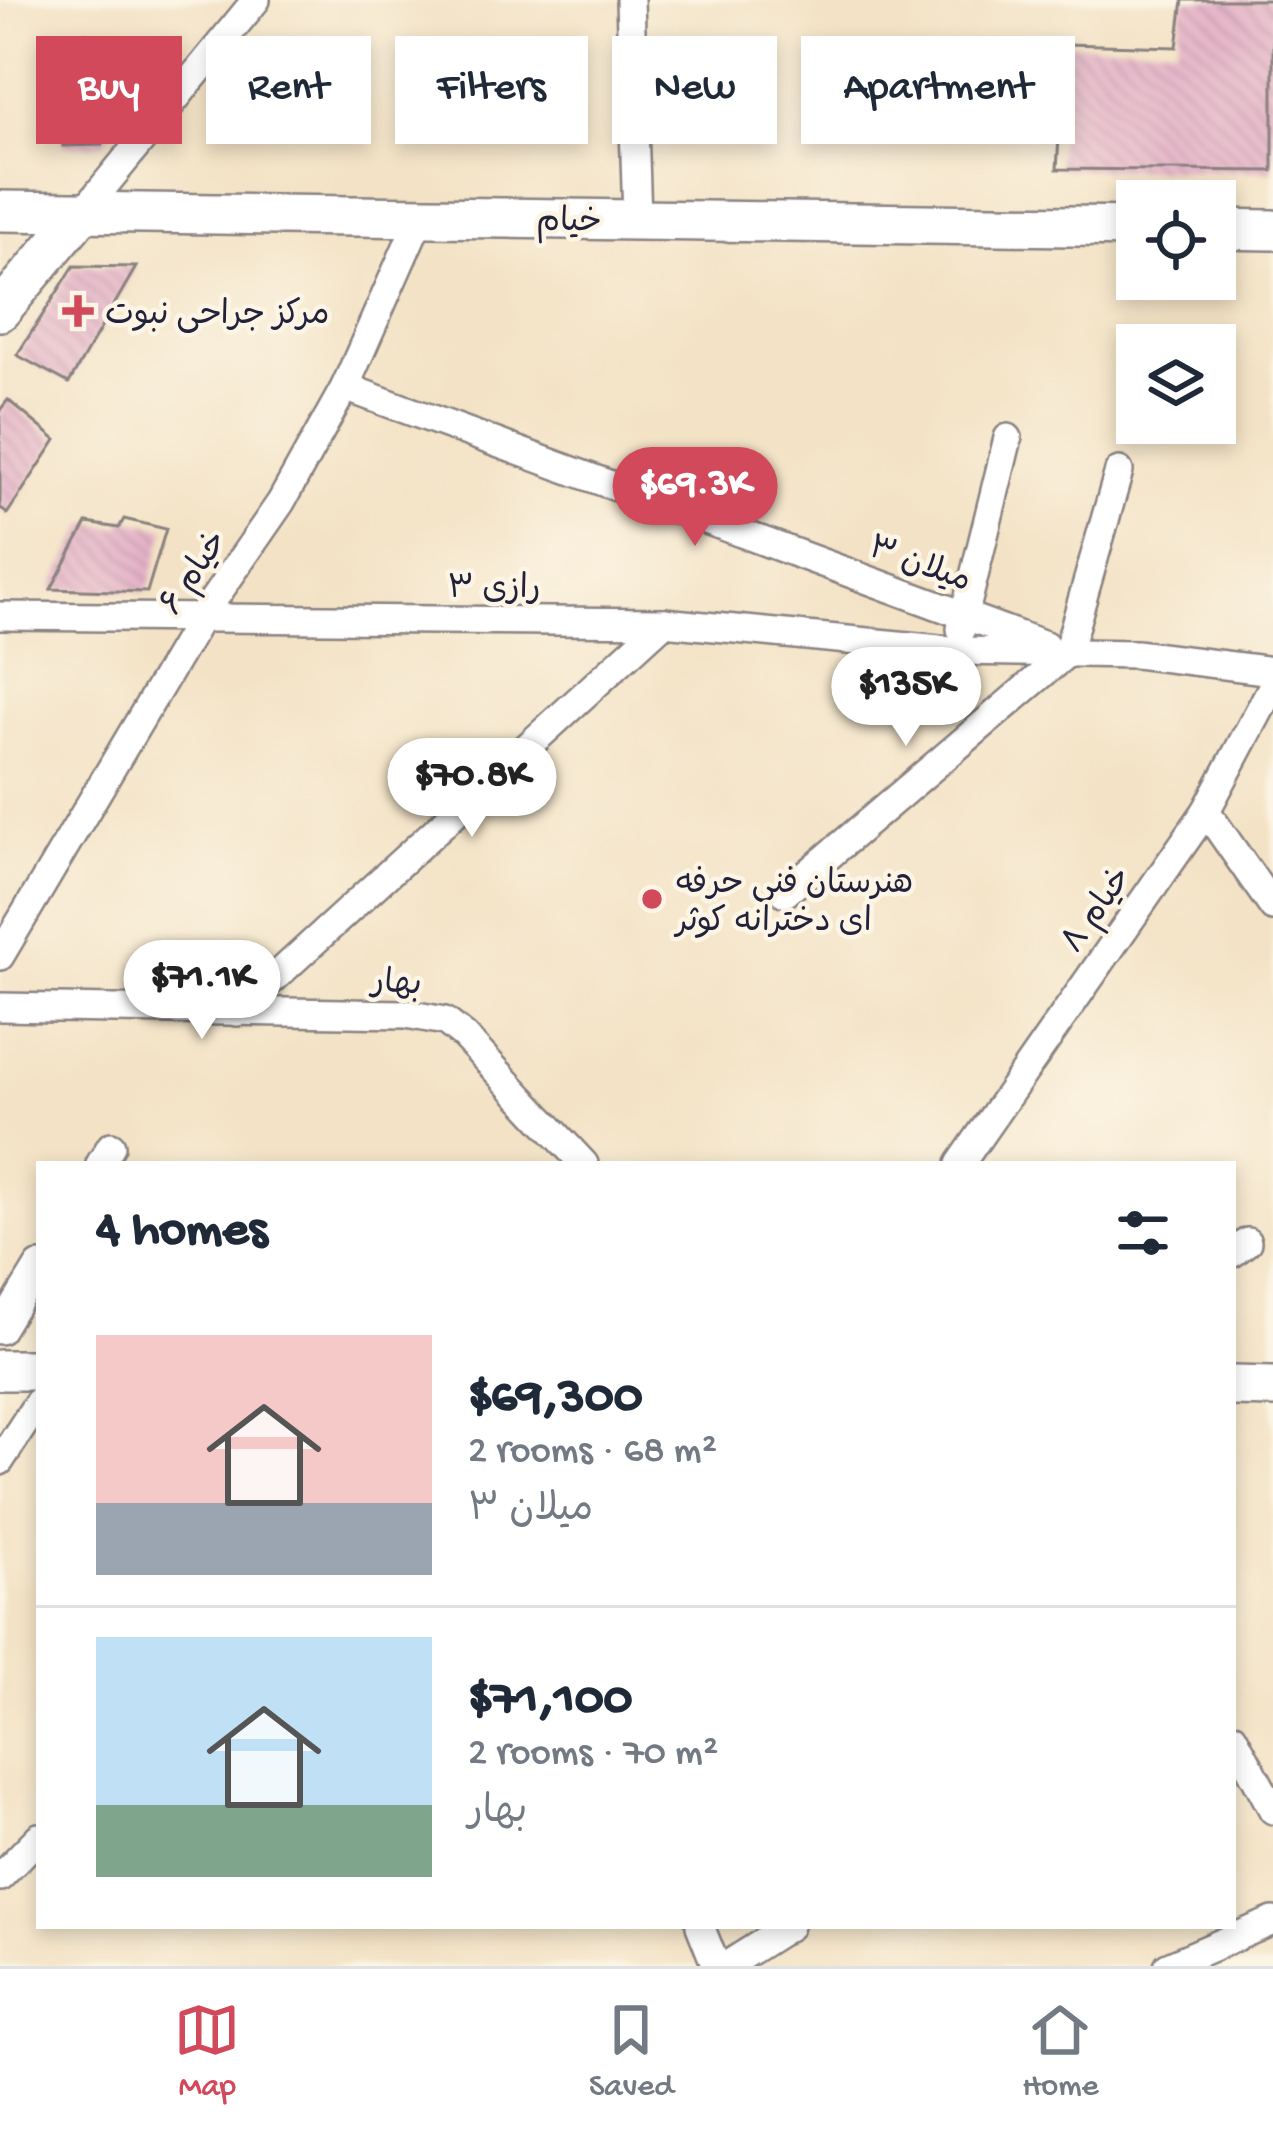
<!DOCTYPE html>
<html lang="en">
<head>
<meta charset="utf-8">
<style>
  body { margin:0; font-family:"Gochi Hand","Playpen Sans Arabic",sans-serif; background:#f6f6f7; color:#1f2937; height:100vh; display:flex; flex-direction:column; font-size:45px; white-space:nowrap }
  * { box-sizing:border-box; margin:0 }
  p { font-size:39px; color:#747a83 }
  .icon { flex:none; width:66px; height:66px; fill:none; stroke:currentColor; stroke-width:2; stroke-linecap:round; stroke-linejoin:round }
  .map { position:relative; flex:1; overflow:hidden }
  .details { position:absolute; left:36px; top:1161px; width:1200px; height:768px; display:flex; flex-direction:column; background:#fff; border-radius:0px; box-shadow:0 6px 18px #0003 }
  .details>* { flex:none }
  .hud { position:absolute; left:36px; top:36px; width:1203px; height:108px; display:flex; gap:24px }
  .controls { position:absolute; left:1116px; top:180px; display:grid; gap:24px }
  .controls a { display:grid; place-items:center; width:120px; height:120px; border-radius:0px; background:#fff; box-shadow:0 6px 18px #0003; font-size:60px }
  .price { position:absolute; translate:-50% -102px; padding:0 27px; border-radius:42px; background:#fff; color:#222; font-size:39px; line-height:78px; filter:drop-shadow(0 3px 6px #0008) }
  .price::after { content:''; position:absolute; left:50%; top:72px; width:36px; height:27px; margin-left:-18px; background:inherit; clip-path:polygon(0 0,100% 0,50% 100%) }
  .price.current { background:#d1495b; color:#fff }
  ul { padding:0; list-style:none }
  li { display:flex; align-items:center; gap:36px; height:300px; padding:0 60px }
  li+li { border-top:3px solid #e0e1e3 }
  li span { display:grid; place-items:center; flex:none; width:336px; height:240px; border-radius:0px; color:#555 }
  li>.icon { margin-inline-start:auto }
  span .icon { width:144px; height:144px; fill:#fffc; stroke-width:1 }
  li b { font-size:51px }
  h2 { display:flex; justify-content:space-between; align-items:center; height:144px; padding:0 60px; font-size:51px }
  .chip { padding:0 42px; border-radius:0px; background:#fff; box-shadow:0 6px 18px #0003; font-size:42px; line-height:108px }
  .chip.current { background:#d1495b; color:#fff }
  .tab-bar { display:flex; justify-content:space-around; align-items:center; height:168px; border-top:3px solid #e0e1e3; background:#fff; font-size:33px; color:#747a83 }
  .tab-bar a { display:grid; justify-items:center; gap:6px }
  .tab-bar .current { color:#d1495b }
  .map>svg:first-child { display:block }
</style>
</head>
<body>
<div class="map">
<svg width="1273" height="1966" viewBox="0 0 1273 1966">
  <defs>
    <pattern id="building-back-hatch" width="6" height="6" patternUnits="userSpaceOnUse" patternTransform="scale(3)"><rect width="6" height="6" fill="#e4b0c6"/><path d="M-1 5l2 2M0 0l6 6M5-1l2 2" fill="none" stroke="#c397ab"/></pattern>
  </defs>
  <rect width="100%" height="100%" fill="#fcf5e5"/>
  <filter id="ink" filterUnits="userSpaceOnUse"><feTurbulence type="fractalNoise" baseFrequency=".00833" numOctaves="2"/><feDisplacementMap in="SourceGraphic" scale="24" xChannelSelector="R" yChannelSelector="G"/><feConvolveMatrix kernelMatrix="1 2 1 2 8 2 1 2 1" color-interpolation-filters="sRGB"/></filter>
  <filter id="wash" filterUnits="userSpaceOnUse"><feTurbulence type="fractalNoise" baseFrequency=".004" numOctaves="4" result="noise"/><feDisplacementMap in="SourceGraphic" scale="48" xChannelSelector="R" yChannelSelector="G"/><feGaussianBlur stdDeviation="2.7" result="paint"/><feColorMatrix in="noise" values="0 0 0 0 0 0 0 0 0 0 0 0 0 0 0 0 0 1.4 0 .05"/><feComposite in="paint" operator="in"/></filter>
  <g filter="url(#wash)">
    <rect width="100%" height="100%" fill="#f3e2c5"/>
    <g id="blocks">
      <g fill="url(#building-back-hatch)">
        <polygon points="1183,0 1273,0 1273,171 1057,169 1065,44 1177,47"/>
        <polygon points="87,33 147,81 102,145 63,146 49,37"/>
        <polygon points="74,266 136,267 69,383 17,355"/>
        <polygon points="8,400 56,440 7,514 0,507 0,410"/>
        <polygon points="124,519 166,529 147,592 51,589 87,523 119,528"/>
      </g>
    </g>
  </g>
  <g filter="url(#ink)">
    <use href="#blocks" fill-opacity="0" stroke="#8a8280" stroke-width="3"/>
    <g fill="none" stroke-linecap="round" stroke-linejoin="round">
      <defs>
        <g id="street">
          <polyline points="630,0 637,219"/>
          <polyline points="82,213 256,0"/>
          <polyline points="345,387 1045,645"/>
          <polyline points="0,616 664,622 960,651 1136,654 1273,671"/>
          <polyline points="961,629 1008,438"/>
          <polyline points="1067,653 1119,471"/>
          <polyline points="1206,811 1273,907"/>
          <polyline points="785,893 1067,653"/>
          <polyline points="0,956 200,619 281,502 345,387 421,215"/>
          <polyline points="0,1007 406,1014 445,1021 464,1036 584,1164"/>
          <polyline points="237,1012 664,622"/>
          <polyline points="100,1164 111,1146"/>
          <polyline points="960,1164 1206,811 1273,685"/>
          <polyline points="1233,1253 1247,1242"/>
          <polyline points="0,1330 39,1266"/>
          <polyline points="0,1461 39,1401"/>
          <polyline points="1233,1736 1273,1810"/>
          <polyline points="0,1877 39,1837"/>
          <polyline points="700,1926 716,1966"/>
          <polyline points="726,1966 789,1926"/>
          <polyline points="1168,1966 1273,1921"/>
        </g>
        <g id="secondary">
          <polyline points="0,211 1137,227"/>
          <polyline points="1215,229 1273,230"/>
          <polyline points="0,311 82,213"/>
          <polyline points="0,1370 39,1370"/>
          <polyline points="1233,1386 1273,1387"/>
        </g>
      </defs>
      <use href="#street" stroke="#8a8280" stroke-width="32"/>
      <use href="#secondary" stroke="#8a8280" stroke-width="44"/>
      <use href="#street" stroke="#fff" stroke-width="27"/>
      <use href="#secondary" stroke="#fff" stroke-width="39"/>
    </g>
  </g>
  <g fill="#d1495b" stroke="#fcf5e5" stroke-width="4.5">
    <path d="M72 293h12v12h12v12h-12v12h-12v-12h-12v-12h12z"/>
    <circle cx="652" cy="899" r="12"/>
  </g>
  <g text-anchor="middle" stroke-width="9" stroke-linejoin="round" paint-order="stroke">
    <g font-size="33" fill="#22223b" stroke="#fcf5e5">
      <text transform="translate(569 218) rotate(1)" y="12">خیام</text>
      <text transform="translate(921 561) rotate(20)" y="12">میلان ۳</text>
      <text transform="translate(191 571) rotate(-56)" y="12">خیام ۶</text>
      <text x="494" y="597">رازی ۳</text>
      <text transform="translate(1094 908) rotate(-55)" y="12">خیام ۸</text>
      <text transform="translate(397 980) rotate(4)" y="12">بهار</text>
    </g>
    <g font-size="33" fill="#22223b" stroke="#fcf5e5" text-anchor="start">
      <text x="105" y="323">مرکز جراحی نبوت</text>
      <text x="676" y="892">هنرستان فنی حرفه<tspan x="676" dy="38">ای دخترانه کوثر</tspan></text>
    </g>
  </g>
</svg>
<div class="controls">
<a><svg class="icon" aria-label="locate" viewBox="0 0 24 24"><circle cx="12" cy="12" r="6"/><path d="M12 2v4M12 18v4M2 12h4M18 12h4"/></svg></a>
<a><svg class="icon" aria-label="layers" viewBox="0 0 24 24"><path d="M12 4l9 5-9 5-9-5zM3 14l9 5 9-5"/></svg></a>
</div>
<b class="price current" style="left:695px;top:549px">$69.3K</b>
<b class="price" style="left:906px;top:749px">$135K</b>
<b class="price" style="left:472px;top:840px">$70.8K</b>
<b class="price" style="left:202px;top:1042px">$71.1K</b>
<div class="hud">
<a class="chip current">Buy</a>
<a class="chip">Rent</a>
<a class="chip">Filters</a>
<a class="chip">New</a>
<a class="chip">Apartment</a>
</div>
<section class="details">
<h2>4 homes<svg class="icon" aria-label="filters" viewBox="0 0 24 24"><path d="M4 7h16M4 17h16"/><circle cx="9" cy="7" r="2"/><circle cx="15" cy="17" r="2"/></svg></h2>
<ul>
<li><span style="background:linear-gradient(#f6c9c9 70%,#9aa5b1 0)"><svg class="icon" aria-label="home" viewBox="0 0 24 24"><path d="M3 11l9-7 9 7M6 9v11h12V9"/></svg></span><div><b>$69,300</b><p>2 rooms · 68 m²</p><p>میلان ۳</p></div></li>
<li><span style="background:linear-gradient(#bfe0f5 70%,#7fa58c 0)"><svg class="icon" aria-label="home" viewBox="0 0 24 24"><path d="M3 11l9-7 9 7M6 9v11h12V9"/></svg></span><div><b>$71,100</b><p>2 rooms · 70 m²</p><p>بهار</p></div></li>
</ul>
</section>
</div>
<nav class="tab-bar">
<a class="current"><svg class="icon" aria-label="map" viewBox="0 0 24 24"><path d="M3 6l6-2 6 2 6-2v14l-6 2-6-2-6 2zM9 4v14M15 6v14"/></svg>Map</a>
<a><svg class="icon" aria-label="saved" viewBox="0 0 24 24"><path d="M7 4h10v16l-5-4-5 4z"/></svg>Saved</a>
<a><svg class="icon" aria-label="home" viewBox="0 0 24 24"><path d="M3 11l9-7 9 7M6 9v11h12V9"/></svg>Home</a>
</nav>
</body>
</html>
